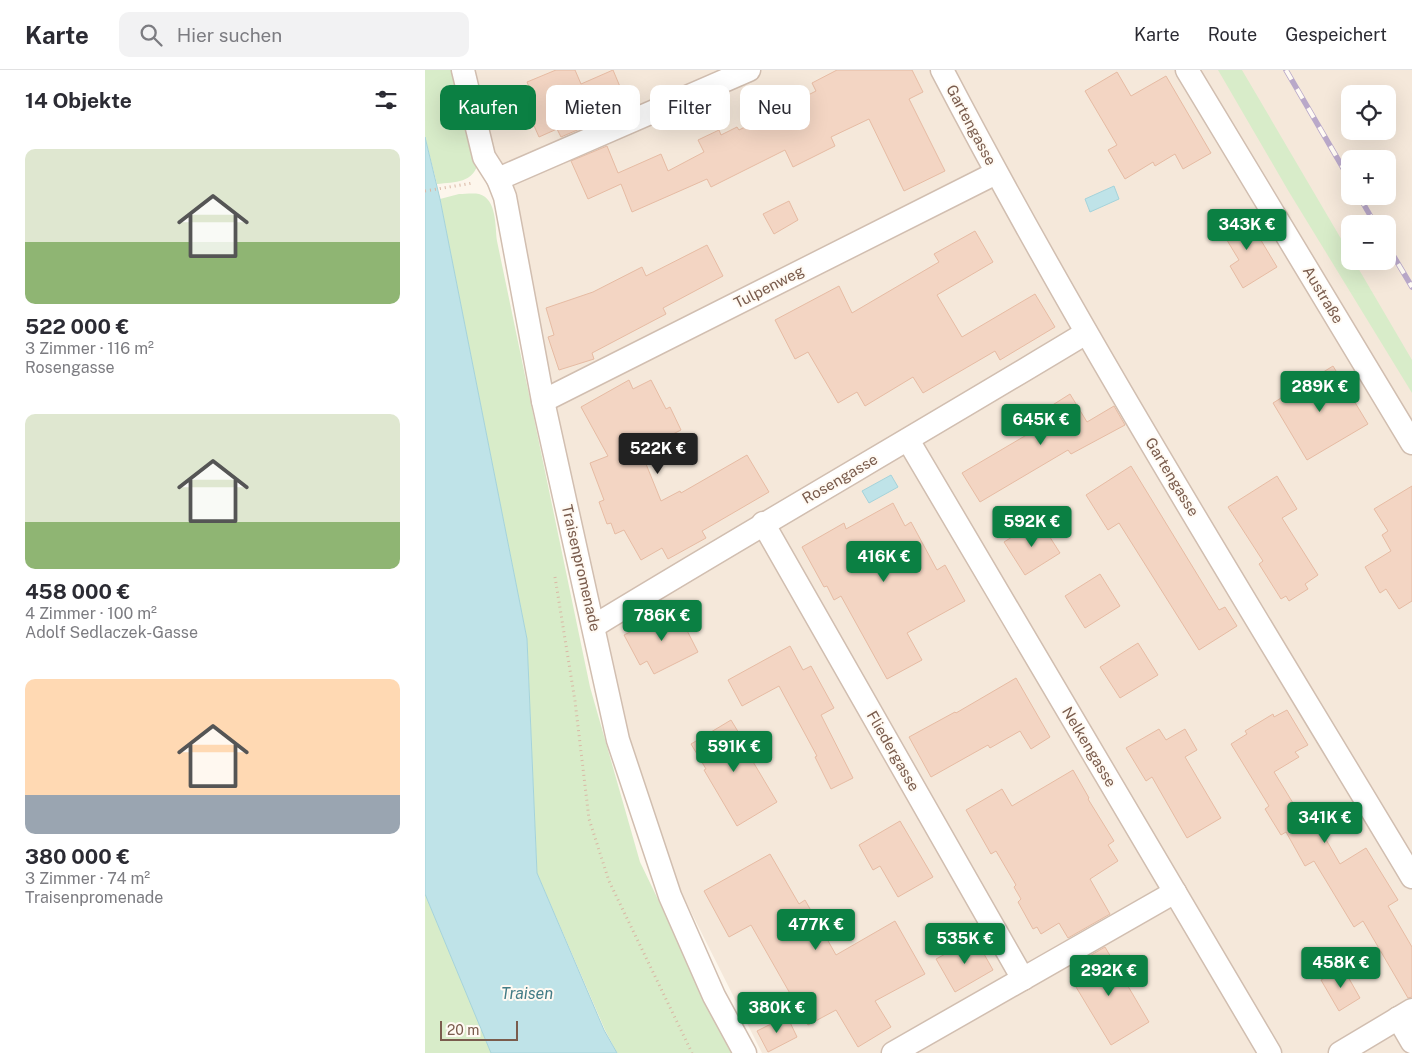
<!DOCTYPE html>
<html lang="de">
<head>
<meta charset="utf-8">
<style>
  body { margin:0; font-family:"Public Sans",sans-serif; background:#f2f2f3; color:#2b2b33; height:100vh; display:flex; flex-direction:column; font-size:19px; white-space:nowrap }
  * { box-sizing:border-box; margin:0 }
  p { font-size:16px; color:#7c7c81 }
  .icon { flex:none; width:28px; height:28px; fill:none; stroke:currentColor; stroke-width:2; stroke-linecap:round; stroke-linejoin:round }
  .map { position:relative; flex:1; overflow:hidden }
  .panel { display:flex; flex-direction:column; background:#fff; width:425px }
  .panel>* { flex:none }
  .hud { position:absolute; left:15px; top:15px; width:475px; height:45px; display:flex; gap:10px }
  .tools { position:absolute; left:916px; top:15px; display:grid; gap:10px }
  .tools a { display:grid; place-items:center; width:55px; height:55px; border-radius:10px; background:#fff; box-shadow:0 5px 20px #0002; font-size:25px }
  .scale { position:absolute; left:15px; bottom:12px; width:78px; box-sizing:border-box; padding-left:5px; border:2px solid #7a5c4d; border-top:0; font-size:14px; line-height:18px; white-space:nowrap; color:#7a5c4d; -webkit-text-stroke:4px #fffaf3; paint-order:stroke }
  .price { position:absolute; translate:-50% -42px; padding:0 11px; border-radius:5px; background:#0b8043; color:#fff; font-size:16px; line-height:32px; filter:drop-shadow(0 1px 2px #0008) }
  .price::after { content:''; position:absolute; left:50%; top:30px; width:15px; height:11px; margin-left:-8px; background:inherit; clip-path:polygon(0 0,100% 0,50% 100%) }
  .price.active { background:#222; color:#fff }
  ul { padding:0; list-style:none }
  li { display:grid; align-content:center; gap:10px; height:265px; padding:0 25px }
  li span { display:grid; place-items:center; height:155px; border-radius:10px; color:#555 }
  li>.icon { margin-inline-start:auto }
  span .icon { width:90px; height:90px; fill:#fffc; stroke-width:1 }
  li b { font-size:21px }
  h2 { display:flex; justify-content:space-between; align-items:center; height:60px; padding:0 25px; font-size:21px }
  .chip { padding:0 18px; border-radius:10px; background:#fff; box-shadow:0 5px 20px #0002; font-size:18px; line-height:45px }
  .chip.active { background:#0b8043; color:#fff }
  header { display:flex; align-items:center; gap:30px; box-sizing:border-box; height:70px; padding:0 25px; background:#fff; border-bottom:1px solid #e1e1e2 }
  header strong { font-size:24px }
  nav { display:flex; gap:28px; margin-inline-start:auto; font-size:18px }
  .search { width:350px; height:45px; background:#f2f2f3; display:flex; align-items:center; gap:12px; box-sizing:border-box; padding:0 18px; border-radius:10px; color:#7c7c81; font-size:19px }
  main { display:flex; flex:1; min-height:0 }
  .map>svg:first-child { display:block }
</style>
</head>
<body>
<header>
<strong>Karte</strong>
<div class="search"><svg class="icon" aria-label="search" viewBox="0 0 24 24"><circle cx="10" cy="10" r="6"/><path d="M15 15l6 6"/></svg>Hier suchen</div>
<nav><a>Karte</a><a>Route</a><a>Gespeichert</a></nav>
</header>
<main>
<section class="panel">
<h2>14 Objekte<svg class="icon" aria-label="filters" viewBox="0 0 24 24"><path d="M4 7h16M4 17h16"/><circle cx="9" cy="7" r="2"/><circle cx="15" cy="17" r="2"/></svg></h2>
<ul>
<li><span style="background:linear-gradient(#dfe7d0 60%,#8fb573 0)"><svg class="icon" aria-label="home" viewBox="0 0 24 24"><path d="M3 11l9-7 9 7M6 9v11h12V9"/></svg></span><div><b>522 000 €</b><p>3 Zimmer · 116 m²</p><p>Rosengasse</p></div></li>
<li><span style="background:linear-gradient(#dfe7d0 70%,#8fb573 0)"><svg class="icon" aria-label="home" viewBox="0 0 24 24"><path d="M3 11l9-7 9 7M6 9v11h12V9"/></svg></span><div><b>458 000 €</b><p>4 Zimmer · 100 m²</p><p>Adolf Sedlaczek-Gasse</p></div></li>
<li><span style="background:linear-gradient(#ffd9b3 75%,#9aa5b1 0)"><svg class="icon" aria-label="home" viewBox="0 0 24 24"><path d="M3 11l9-7 9 7M6 9v11h12V9"/></svg></span><div><b>380 000 €</b><p>3 Zimmer · 74 m²</p><p>Traisenpromenade</p></div></li>
</ul>
</section>
<div class="map">
<svg width="987" height="983" viewBox="0 0 987 983">
  <rect width="100%" height="100%" fill="#fdf6ec"/>
  <path fill="#f5e8da" fill-rule="evenodd" d="M44 0H987V983H337L255 820 246 791 204 703 46 35ZM925 24H962V61H925ZM925 89H962V126H925ZM925 154H962V191H925Z"/>
  <g fill="#d8ecc9">
    <path d="M0 0H29L53 92C49 113 30 112 12 114L0 67Z"/>
    <polygon points="793,0 817,0 925,184 925,191 929,191 987,290 987,323 864,122"/>
    <path d="M34 124C40 124 48 123 54 124 72 129 70 156 72 171L165 617 215 792 307 983H192L180 960 112 803 102 569 15 129Z"/>
    <polygon points="0,824 66,983 0,983"/>
  </g>
  <g fill="#bfe3e8" stroke="#a5d3da">
    <polygon points="0,67 15,129 102,569 112,803 179,960 192,983 66,983 0,824"/>
    <polygon points="689,116 694,129 665,142 660,129"/>
    <polygon points="466,405 473,417 444,433 437,421"/>
  </g>
  <g fill="#f3d5c3" stroke="#e6bba3">
    <polygon points="131,0 150,0 156,14 188,0 201,31 168,46 171,52 136,67 132,59 114,67 95,24 105,19 102,12"/>
    <polygon points="412,0 487,0 498,22 484,29 520,101 479,121 444,49 406,67 410,76 368,97 360,80 286,117 282,109 207,142 196,114 163,129 146,91 182,76 193,103 236,84 243,101 279,82 273,70 294,60 296,65 312,57 314,60 391,21 387,13"/>
    <polygon points="692,2 706,26 741,6 786,83 758,99 750,84 730,96 728,92 700,109 683,80 692,75 660,21"/>
    <polygon points="364,131 373,150 349,164 338,144"/>
    <polygon points="819,142 852,197 818,218 805,196 814,190 794,157"/>
    <polygon points="550,161 568,192 512,225 537,267 610,224 630,257 575,290 570,281 498,323 488,307 440,336 432,322 413,333 383,282 370,289 350,250 414,216 427,243 514,192 509,184"/>
    <polygon points="282,175 298,206 238,238 241,244 167,283 169,289 134,300 123,267 129,265 121,238 168,222 217,197 221,206"/>
    <polygon points="908,296 943,354 882,390 848,333"/>
    <polygon points="204,310 208,319 226,310 241,339 245,337 256,360 242,367 248,380 221,394 236,431 255,421 256,423 322,385 344,422 277,461 281,468 243,489 237,478 216,490 199,460 190,464 186,453 182,454 174,432 179,430 165,393 183,386 156,337"/>
    <polygon points="645,324 662,352 689,336 700,355 646,384 643,380 555,432 537,403 610,360 606,354 629,341 626,336"/>
    <polygon points="706,396 794,540 800,537 812,556 774,580 694,453 683,460 661,425"/>
    <polygon points="852,406 872,439 857,448 893,505 880,514 883,519 864,531 861,526 856,529 834,494 838,491 803,437"/>
    <polygon points="987,416 987,531 974,539 961,519 955,523 940,497 966,481 957,465 963,461 949,439"/>
    <polygon points="468,433 480,456 486,452 512,500 520,495 540,531 482,563 497,590 462,609 416,526 409,530 402,516 399,517 377,477 419,453 421,459"/>
    <polygon points="614,450 635,483 600,505 579,472"/>
    <polygon points="675,504 695,536 660,558 640,526"/>
    <polygon points="251,539 273,582 229,604 222,591 215,595 199,565"/>
    <polygon points="713,573 733,605 695,628 675,597"/>
    <polygon points="365,576 378,600 386,596 409,638 396,645 428,708 406,719 390,687 392,686 354,616 317,636 303,610"/>
    <polygon points="591,608 625,667 606,679 595,661 565,678 563,675 506,707 484,667 530,642 531,643"/>
    <polygon points="862,640 883,675 870,682 874,687 849,702 879,751 888,747 915,794 941,778 973,830 963,836 987,877 987,927 983,928 938,851 929,857 889,791 880,796 861,762 856,765 840,739 844,736 806,674 822,664 820,661 848,644 849,647"/>
    <polygon points="306,650 326,683 324,685 352,732 312,756 279,700 281,699 266,674"/>
    <polygon points="734,659 741,670 760,659 772,680 760,687 796,748 762,768 727,707 721,711 701,678"/>
    <polygon points="648,700 664,728 663,729 689,771 683,775 693,791 665,809 685,844 643,868 634,853 616,864 612,857 608,859 593,832 596,829 589,817 591,815 571,781 566,784 541,740 577,719 587,736"/>
    <polygon points="475,751 508,807 473,827 455,796 448,800 434,775"/>
    <polygon points="345,784 374,834 380,830 411,885 470,851 500,904 450,931 466,957 433,977 411,940 383,955 326,855 304,867 279,821"/>
    <polygon points="550,868 568,900 530,922 511,889"/>
    <polygon points="680,877 724,952 686,975 645,907 660,898 656,891"/>
    <polygon points="918,898 935,928 914,941 896,910"/>
    <polygon points="362,946 372,967 343,982 332,961"/>
  </g>
  <g fill="none" stroke-linecap="round" stroke-linejoin="round">
    <defs>
      <g id="minor">
        <polyline points="38,0 59,87 73,109 80,127 118,331 193,670 245,826 289,926 320,983"/>
        <path d="M517 0C661 276 827 540 987 807"/>
        <polyline points="762,0 987,373"/>
        <polyline points="73,109 324,0"/>
        <polyline points="118,331 571,103"/>
        <polyline points="483,370 845,983"/>
        <polyline points="338,453 598,909"/>
        <path d="M169 556C332 457 497 362 661 263"/>
        <polyline points="973,948 987,972"/>
        <polyline points="468,983 750,822"/>
        <polyline points="915,983 987,940"/>
      </g>
    </defs>
    <use href="#minor" stroke="#d1beb0" stroke-width="25"/>
    <g stroke="#d9b8a5" stroke-width="3" stroke-dasharray="1 4" stroke-linecap="butt">
      <polyline points="0,121 48,113"/>
      <polyline points="130,507 150,631 164,749 184,811 267,983"/>
    </g>
    <use href="#minor" stroke="#fff" stroke-width="22"/>
    <defs>
      <g id="rail">
        <polyline points="861,0 925,110"/>
        <polyline points="934,126 950,154"/>
        <polyline points="962,175 987,217"/>
      </g>
    </defs>
    <use href="#rail" stroke="#b9a8c9" stroke-width="5.5"/>
    <use href="#rail" stroke="#fffaf3" stroke-width="4" stroke-dasharray="11" stroke-linecap="butt"/>
  </g>
  <g text-anchor="middle" stroke-width="4" stroke-linejoin="round" paint-order="stroke">
    <g font-size="15" fill="#7a5c4d" stroke="#fffaf3">
      <text transform="translate(546 55) rotate(62)" y="5">Gartengasse</text>
      <text transform="translate(344 217) rotate(-27)" y="5">Tulpenweg</text>
      <text transform="translate(898 225) rotate(59)" y="5">Austraße</text>
      <text transform="translate(747 407) rotate(59)" y="5">Gartengasse</text>
      <text transform="translate(415 409) rotate(-30)" y="5">Rosengasse</text>
      <text transform="translate(156 498) rotate(77)" y="5">Traisenpromenade</text>
      <text transform="translate(664 677) rotate(59)" y="5">Nelkengasse</text>
      <text transform="translate(468 681) rotate(60)" y="5">Fliedergasse</text>
    </g>
    <g font-size="16" font-style="italic" fill="#437c86" stroke="#fffaf3">
      <text x="102" y="929">Traisen</text>
    </g>
  </g>
</svg>
<div class="tools">
<a><svg class="icon" aria-label="locate" viewBox="0 0 24 24"><circle cx="12" cy="12" r="6"/><path d="M12 2v4M12 18v4M2 12h4M18 12h4"/></svg></a>
<a>+</a>
<a>−</a>
</div>
<div class="scale">20 m</div>
<b class="price" style="left:822px;top:181px">343K €</b>
<b class="price" style="left:895px;top:343px">289K €</b>
<b class="price" style="left:616px;top:376px">645K €</b>
<b class="price active" style="left:233px;top:405px">522K €</b>
<b class="price" style="left:607px;top:478px">592K €</b>
<b class="price" style="left:459px;top:513px">416K €</b>
<b class="price" style="left:237px;top:572px">786K €</b>
<b class="price" style="left:309px;top:703px">591K €</b>
<b class="price" style="left:900px;top:774px">341K €</b>
<b class="price" style="left:391px;top:881px">477K €</b>
<b class="price" style="left:540px;top:895px">535K €</b>
<b class="price" style="left:916px;top:919px">458K €</b>
<b class="price" style="left:684px;top:927px">292K €</b>
<b class="price" style="left:352px;top:964px">380K €</b>
<div class="hud">
<a class="chip active">Kaufen</a>
<a class="chip">Mieten</a>
<a class="chip">Filter</a>
<a class="chip">Neu</a>
</div>
</div>
</main>
</body>
</html>
